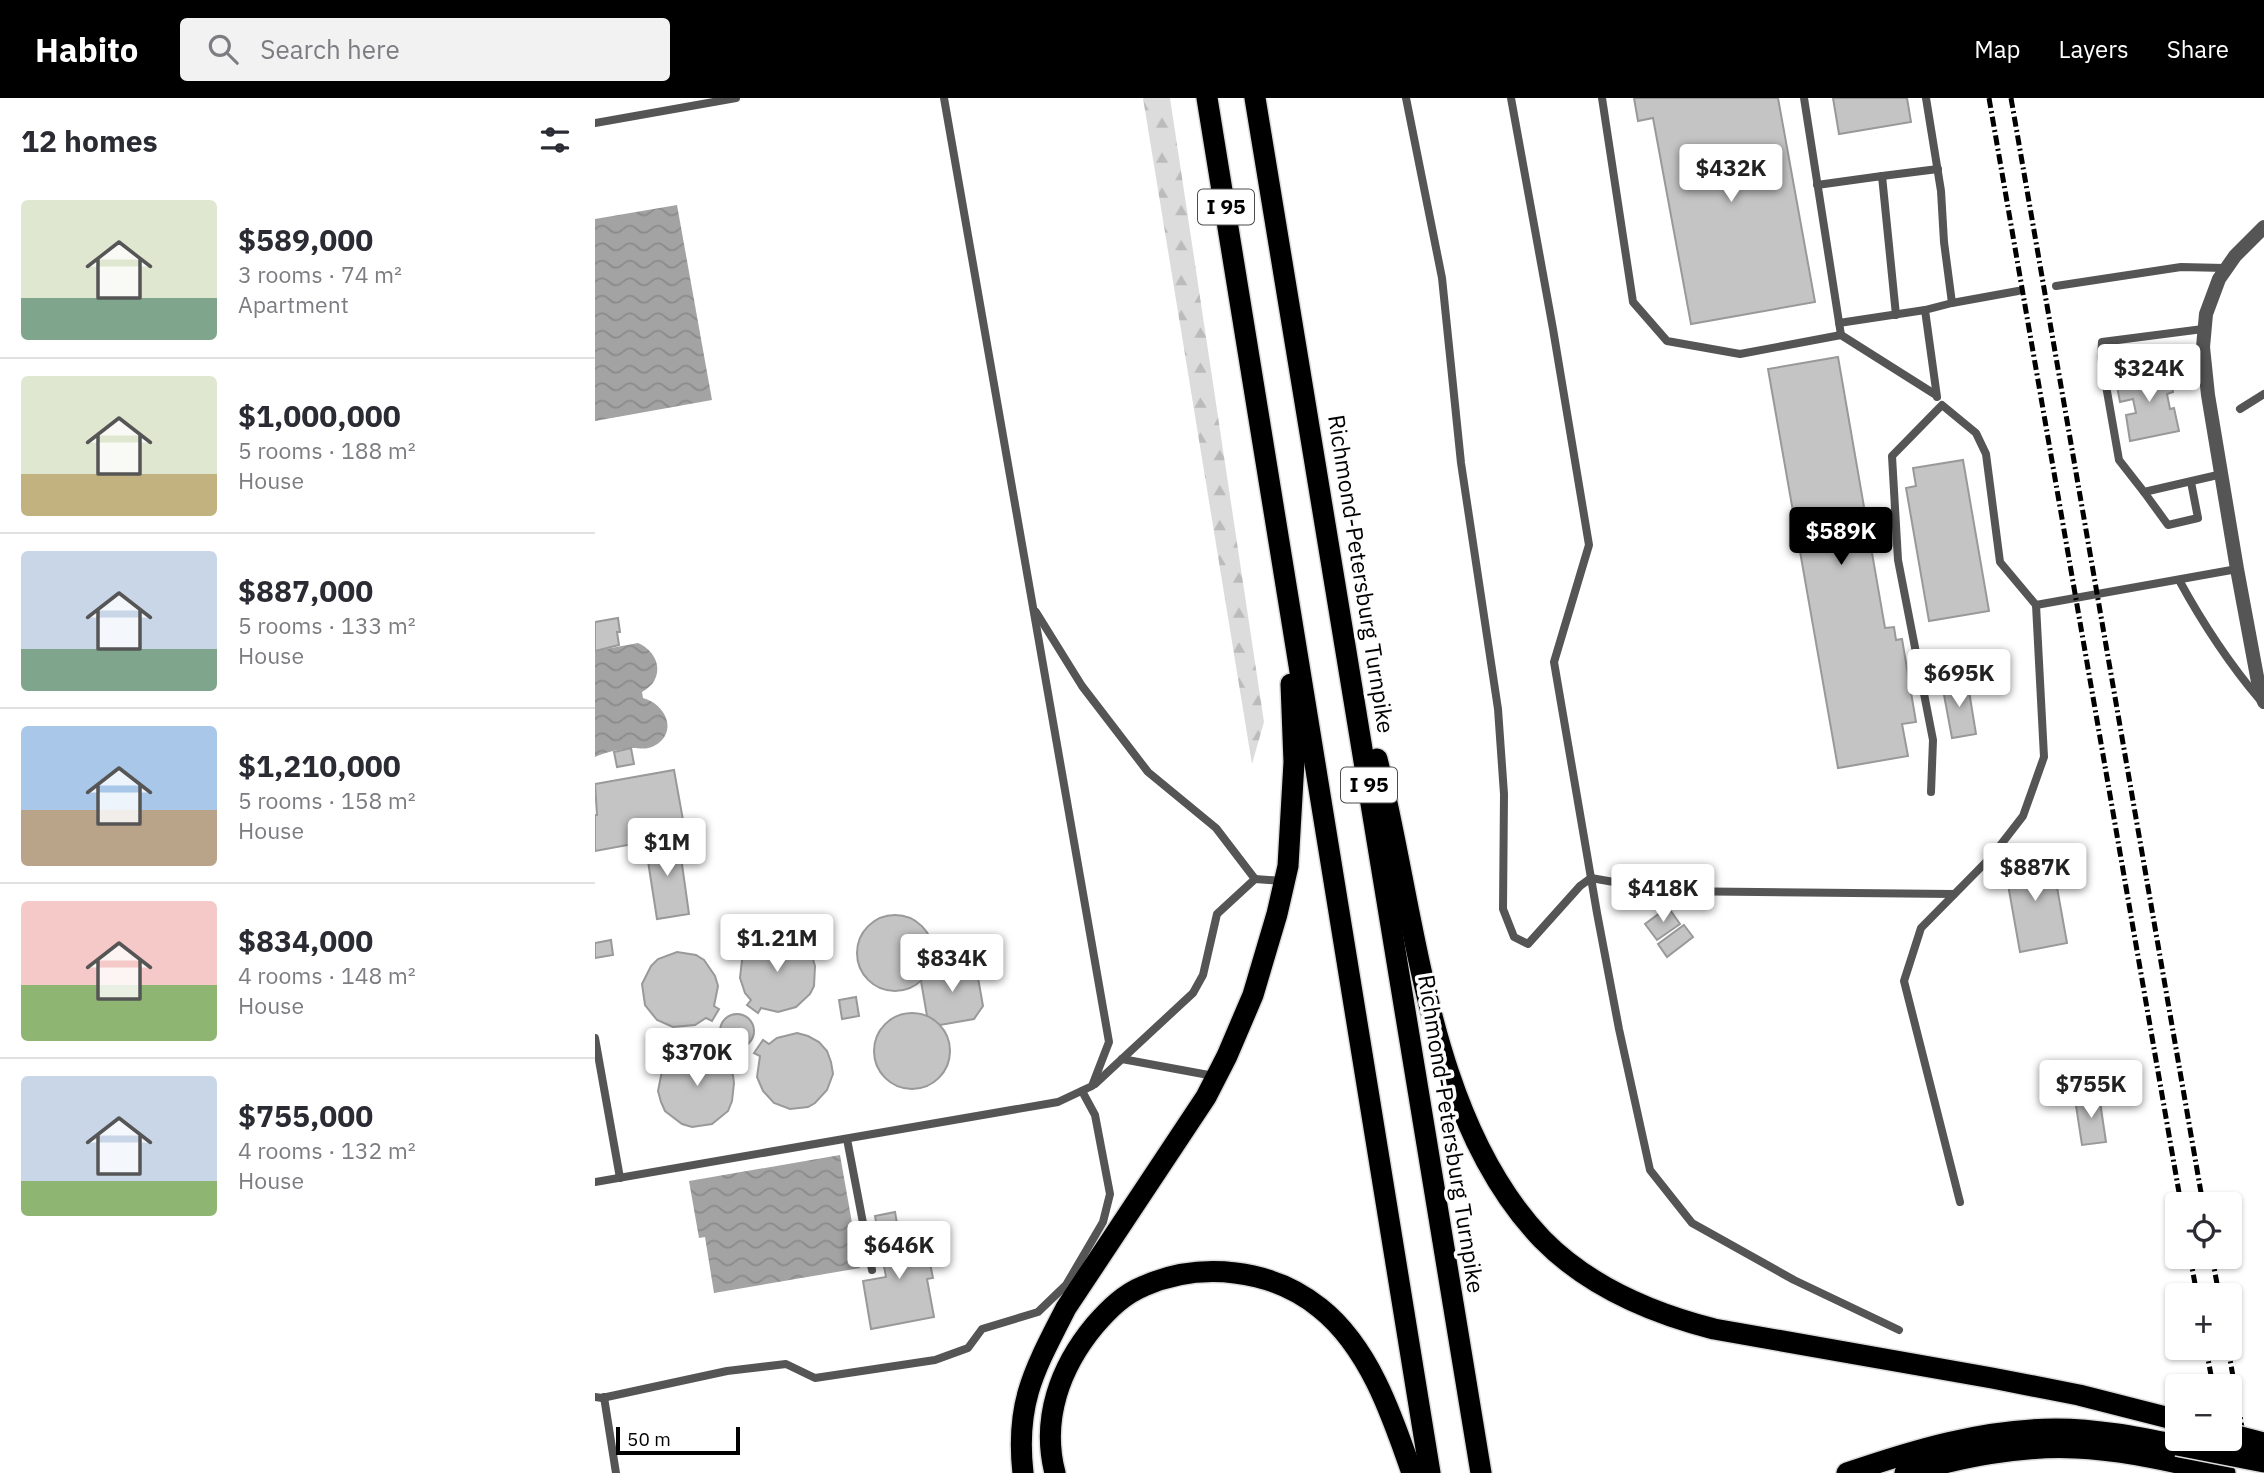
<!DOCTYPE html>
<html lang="en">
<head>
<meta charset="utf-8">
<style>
  body { margin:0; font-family:"IBM Plex Sans",sans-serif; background:#f2f2f3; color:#2b2b33; height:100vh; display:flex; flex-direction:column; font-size:26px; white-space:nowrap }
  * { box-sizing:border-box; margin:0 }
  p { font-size:23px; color:#7c7c81 }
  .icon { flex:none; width:38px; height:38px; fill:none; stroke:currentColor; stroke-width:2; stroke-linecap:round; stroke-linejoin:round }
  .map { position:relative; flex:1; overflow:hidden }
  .panel { display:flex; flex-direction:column; background:#fff; width:595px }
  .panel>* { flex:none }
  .controls { position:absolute; left:1570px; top:1094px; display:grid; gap:14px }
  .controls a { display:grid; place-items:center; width:77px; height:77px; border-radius:7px; background:#fff; box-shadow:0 2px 5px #0004; font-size:35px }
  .scale { position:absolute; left:21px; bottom:18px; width:124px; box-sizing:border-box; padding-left:7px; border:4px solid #000; border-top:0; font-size:19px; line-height:24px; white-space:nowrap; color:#000; -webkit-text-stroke:5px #fff; paint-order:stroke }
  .price { position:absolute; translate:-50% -60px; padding:0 16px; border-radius:7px; background:#fff; color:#222; font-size:23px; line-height:46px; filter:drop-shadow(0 2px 4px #0008) }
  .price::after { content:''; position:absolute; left:50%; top:42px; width:21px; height:16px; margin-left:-10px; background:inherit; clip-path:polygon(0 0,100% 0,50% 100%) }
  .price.current { background:#000; color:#fff }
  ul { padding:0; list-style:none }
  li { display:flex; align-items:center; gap:21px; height:175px; padding:0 21px }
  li+li { border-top:2px solid #e1e1e2 }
  li span { display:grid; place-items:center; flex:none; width:196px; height:140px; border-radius:7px; color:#555 }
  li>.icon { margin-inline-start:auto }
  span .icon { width:84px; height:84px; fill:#fffc; stroke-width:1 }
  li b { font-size:30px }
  h2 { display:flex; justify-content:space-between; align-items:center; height:84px; padding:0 21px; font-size:30px }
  header { display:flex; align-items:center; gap:42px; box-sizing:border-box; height:98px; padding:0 35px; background:#000; color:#fff }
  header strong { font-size:33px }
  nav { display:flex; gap:38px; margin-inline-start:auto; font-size:24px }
  .search { width:490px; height:63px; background:#f2f2f3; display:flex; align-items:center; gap:18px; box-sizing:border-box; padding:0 24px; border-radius:7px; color:#7c7c81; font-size:26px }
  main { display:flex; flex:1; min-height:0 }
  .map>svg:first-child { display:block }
</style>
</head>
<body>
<header>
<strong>Habito</strong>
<div class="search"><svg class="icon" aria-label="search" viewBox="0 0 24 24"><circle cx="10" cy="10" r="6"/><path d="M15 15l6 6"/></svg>Search here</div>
<nav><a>Map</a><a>Layers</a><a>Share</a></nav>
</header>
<main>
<section class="panel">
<h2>12 homes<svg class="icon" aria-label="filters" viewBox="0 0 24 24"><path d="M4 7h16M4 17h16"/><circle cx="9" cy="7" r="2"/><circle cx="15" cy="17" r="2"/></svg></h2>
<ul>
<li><span style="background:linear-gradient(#dfe7d0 70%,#7fa58c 0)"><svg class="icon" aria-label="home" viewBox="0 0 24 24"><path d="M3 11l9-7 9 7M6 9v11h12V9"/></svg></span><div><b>$589,000</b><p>3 rooms · 74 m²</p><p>Apartment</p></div></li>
<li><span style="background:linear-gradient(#dfe7d0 70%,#c2b280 0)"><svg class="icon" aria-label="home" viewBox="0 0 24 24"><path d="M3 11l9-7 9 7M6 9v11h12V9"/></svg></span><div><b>$1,000,000</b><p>5 rooms · 188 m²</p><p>House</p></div></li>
<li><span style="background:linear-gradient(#c9d6e8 70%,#7fa58c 0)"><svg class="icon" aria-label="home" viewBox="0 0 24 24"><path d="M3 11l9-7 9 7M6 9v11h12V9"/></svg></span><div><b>$887,000</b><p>5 rooms · 133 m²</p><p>House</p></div></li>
<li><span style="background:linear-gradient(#a9c7e8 60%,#b9a48a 0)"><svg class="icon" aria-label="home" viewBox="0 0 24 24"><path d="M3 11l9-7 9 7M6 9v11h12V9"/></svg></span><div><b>$1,210,000</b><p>5 rooms · 158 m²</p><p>House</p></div></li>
<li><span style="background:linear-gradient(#f6c9c9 60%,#8fb573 0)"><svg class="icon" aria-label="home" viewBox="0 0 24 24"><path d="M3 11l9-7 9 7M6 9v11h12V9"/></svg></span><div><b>$834,000</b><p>4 rooms · 148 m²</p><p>House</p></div></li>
<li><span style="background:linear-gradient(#c9d6e8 75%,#8fb573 0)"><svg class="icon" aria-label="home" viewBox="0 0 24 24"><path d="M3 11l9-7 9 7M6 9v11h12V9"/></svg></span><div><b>$755,000</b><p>4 rooms · 132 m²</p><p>House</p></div></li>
</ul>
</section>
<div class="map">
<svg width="1669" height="1375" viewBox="0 0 1669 1375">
  <defs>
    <pattern id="forest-firs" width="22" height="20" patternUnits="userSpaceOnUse" patternTransform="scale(1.75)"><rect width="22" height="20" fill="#dcdcdc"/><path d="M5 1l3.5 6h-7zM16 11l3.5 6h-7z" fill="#bbb"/></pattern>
    <pattern id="water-waves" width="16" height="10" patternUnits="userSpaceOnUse" patternTransform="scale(1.75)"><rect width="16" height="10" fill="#a3a3a3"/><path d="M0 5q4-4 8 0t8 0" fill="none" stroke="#8b8b8b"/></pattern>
  </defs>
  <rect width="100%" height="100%" fill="#fff"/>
  <polygon fill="url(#forest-firs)" points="548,0 575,0 669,624 657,666"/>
  <g fill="url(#water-waves)">
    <polygon points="82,107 117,302 0,323 0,121"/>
    <path d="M43 545C66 555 70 582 47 594L48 600C71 606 84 635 59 648 51 652 45 650 37 650 26 651 10 654 0 659V553Z"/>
    <polygon points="245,1057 265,1170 119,1195 110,1139 104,1140 94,1083"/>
  </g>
  <g fill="#c4c4c4" stroke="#999" stroke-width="2">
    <polygon points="1039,0 1183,0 1220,204 1096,226 1058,20 1043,23"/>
    <polygon points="1238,0 1312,0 1316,24 1244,36"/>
    <polygon points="1243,259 1290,530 1299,529 1301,542 1307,541 1321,624 1307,626 1313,658 1243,670 1173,271"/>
    <polygon points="1574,270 1578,294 1572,296 1575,311 1579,310 1584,333 1535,343 1531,317 1541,315 1538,301 1525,304 1521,283 1526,282 1525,279"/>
    <polygon points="1368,362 1394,513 1334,523 1311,390 1321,388 1318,370"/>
    <polygon points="23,520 25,534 22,534 24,547 0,553 0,524"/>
    <polygon points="1372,581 1381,636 1357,640 1347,586"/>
    <polygon points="36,650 39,666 22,669 19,654"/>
    <polygon points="79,672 88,722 69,725 71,740 0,753 0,717 2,717 0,686"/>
    <polygon points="83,738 94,816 62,821 50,744"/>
    <polygon points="1456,756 1472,845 1425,854 1409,764"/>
    <polygon points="1073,809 1085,826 1062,842 1050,826"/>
    <circle cx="300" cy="855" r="38"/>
    <polygon points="1089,827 1098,839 1072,859 1063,846"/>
    <polygon points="185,837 203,843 217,858 220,868 219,888 215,896 201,909 183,914 166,910 163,915 152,907 156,902 150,895 145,880 147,862 152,854 166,842"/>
    <polygon points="16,842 18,857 0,860 0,845"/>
    <polygon points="82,854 101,857 109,862 120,878 123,888 119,908 124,911 117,923 111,920 100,927 78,929 62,922 50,907 47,886 56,868 63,861"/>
    <polygon points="370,865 382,874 388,908 379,921 345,927 332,918 326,883 335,871"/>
    <polygon points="261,899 264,918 247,921 244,902"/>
    <circle cx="317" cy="953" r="38"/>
    <circle cx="142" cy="933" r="17"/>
    <polygon points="202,935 213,938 224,944 232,953 236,964 238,976 232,992 220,1005 213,1009 195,1011 179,1005 168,993 162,979 165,958 159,955 168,942 174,946 182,940"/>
    <polygon points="121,951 132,959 129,964 138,977 139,985 137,1003 133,1013 117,1026 97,1029 87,1026 70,1013 66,1004 63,993 67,973 73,965 91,954 104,952 118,956"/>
    <polygon points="1504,997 1511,1044 1487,1047 1480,1001"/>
    <polygon points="300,1114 307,1154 332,1150 338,1180 332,1181 339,1219 276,1231 268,1183 291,1179 280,1118"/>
  </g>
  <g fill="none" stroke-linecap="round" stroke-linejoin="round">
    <defs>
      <g id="motorway">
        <polyline points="612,0 835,1375"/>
        <polyline points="660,0 886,1375"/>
        <path d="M782 661C821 816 832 1021 947 1141 993 1188 1056 1215 1119 1231L1397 1280 1484 1297 1582 1322"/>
        <path d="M428 1375C420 1304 440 1271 471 1210L611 999 632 958 658 897 682 816 693 768 699 664 696 586"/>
        <path d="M460 1375C446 1321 465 1269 500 1227 514 1211 529 1196 549 1188 606 1163 677 1171 725 1210 774 1249 797 1317 817 1375"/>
        <path d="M1252 1375C1319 1352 1389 1331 1461 1331 1502 1331 1542 1339 1582 1347"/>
        <path d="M1310 1375C1365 1360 1424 1347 1481 1350 1531 1352 1581 1365 1630 1375"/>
      </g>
    </defs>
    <use href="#motorway" stroke="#dbdbdb" stroke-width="24"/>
    <g stroke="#555" stroke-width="8">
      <polyline points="811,0 847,180 866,365 903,611 909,696 908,811 919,839 933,846 985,788 996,780 1070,793 1359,796"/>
      <polyline points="916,0 958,231 994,447 959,564 1002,815 1024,931 1055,1072 1097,1125 1199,1182 1304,1232"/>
      <polyline points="1007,0 1038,204 1072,243 1145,256 1246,237 1341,297"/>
      <polyline points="1209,0 1246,237"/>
      <polyline points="1331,0 1346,93 1349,144 1357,205 1330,212 1342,299"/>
      <polyline points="0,25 141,0"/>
      <polyline points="1287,78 1343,71"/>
      <polyline points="1222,87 1287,78 1301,217"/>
      <polyline points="1461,188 1586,169 1630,170"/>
      <polyline points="1357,205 1423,193"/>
      <polyline points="1244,225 1330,212"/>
      <polyline points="1608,231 1507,244 1506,259 1524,362 1549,394 1627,376"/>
      <polyline points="1645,311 1669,296"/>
      <polyline points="1549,394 1573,427 1603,420 1596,384"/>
      <path d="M1584 482C1608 526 1632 563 1665 602"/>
      <polyline points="1441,507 1642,471"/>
      <polyline points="441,514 487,588 553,674 621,730 660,781"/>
      <polyline points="1336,694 1338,642 1303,462 1297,358 1347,307 1381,335 1391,356 1405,464 1441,507 1449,659 1428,718 1397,758 1326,830 1309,883 1365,1104"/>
      <polyline points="0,940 25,1080"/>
      <polyline points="527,961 619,978"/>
      <polyline points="500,986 598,895 608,877 622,816 660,781 689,783"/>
      <polyline points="252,1041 277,1172"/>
      <polyline points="0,1084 463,1004 497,988 514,944 349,0"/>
      <polyline points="0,1299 7,1300 132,1273 191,1266 220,1280 340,1262 373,1250 387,1231 443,1214 471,1187 508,1124 515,1096 500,1017 487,993"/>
      <polyline points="9,1299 21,1375"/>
    </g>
    <polyline stroke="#555" stroke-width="14" points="1669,129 1640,158 1624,181 1611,216 1608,249 1613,297 1642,471 1663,584 1669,604"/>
    <use href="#motorway" stroke="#000" stroke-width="21"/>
    <g stroke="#000" stroke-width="5" stroke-dasharray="10 3.5 2 3.5" stroke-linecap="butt">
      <polyline points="1394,0 1586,1106"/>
      <polyline points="1416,0 1608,1106"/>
      <polyline points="1595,1158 1602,1197"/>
      <polyline points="1617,1158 1624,1197"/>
      <polyline points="1611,1250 1618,1288"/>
      <polyline points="1633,1250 1655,1375"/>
      <polyline points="1627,1340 1633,1375"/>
    </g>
    <defs>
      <g id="motorway-bridge">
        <polyline points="1634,1336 1669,1345"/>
        <polyline points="1582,1347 1669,1364"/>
      </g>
    </defs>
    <use href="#motorway-bridge" stroke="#dbdbdb" stroke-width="24" stroke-linecap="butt"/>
    <use href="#motorway-bridge" stroke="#000" stroke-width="21"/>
  </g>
  <g text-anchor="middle" stroke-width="7" stroke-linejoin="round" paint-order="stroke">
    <g fill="#fff" stroke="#4c4c4c" stroke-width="2">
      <rect x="603" y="91.5" width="56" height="35" rx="5"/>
      <rect x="746" y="669.5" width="56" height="35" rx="5"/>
    </g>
    <g font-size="21" font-weight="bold" fill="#000">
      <text x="631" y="116">I 95</text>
      <text x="774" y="694">I 95</text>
    </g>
    <g font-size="23" fill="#000" stroke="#fff">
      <text transform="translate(766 476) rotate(81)" y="8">Richmond-Petersburg Turnpike</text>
      <text transform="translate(856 1036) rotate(81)" y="8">Richmond-Petersburg Turnpike</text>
    </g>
  </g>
</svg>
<div class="controls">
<a><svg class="icon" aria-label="locate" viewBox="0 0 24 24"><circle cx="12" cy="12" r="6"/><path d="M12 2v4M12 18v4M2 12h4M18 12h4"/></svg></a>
<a>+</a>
<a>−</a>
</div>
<div class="scale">50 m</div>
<b class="price" style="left:1136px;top:106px">$432K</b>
<b class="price" style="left:1554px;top:306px">$324K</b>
<b class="price current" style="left:1246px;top:469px">$589K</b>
<b class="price" style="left:1364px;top:611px">$695K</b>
<b class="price" style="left:72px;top:780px">$1M</b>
<b class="price" style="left:1440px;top:805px">$887K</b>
<b class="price" style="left:1068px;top:826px">$418K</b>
<b class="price" style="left:182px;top:876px">$1.21M</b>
<b class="price" style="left:357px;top:896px">$834K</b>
<b class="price" style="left:102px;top:990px">$370K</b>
<b class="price" style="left:1496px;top:1022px">$755K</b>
<b class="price" style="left:304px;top:1183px">$646K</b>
</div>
</main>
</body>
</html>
